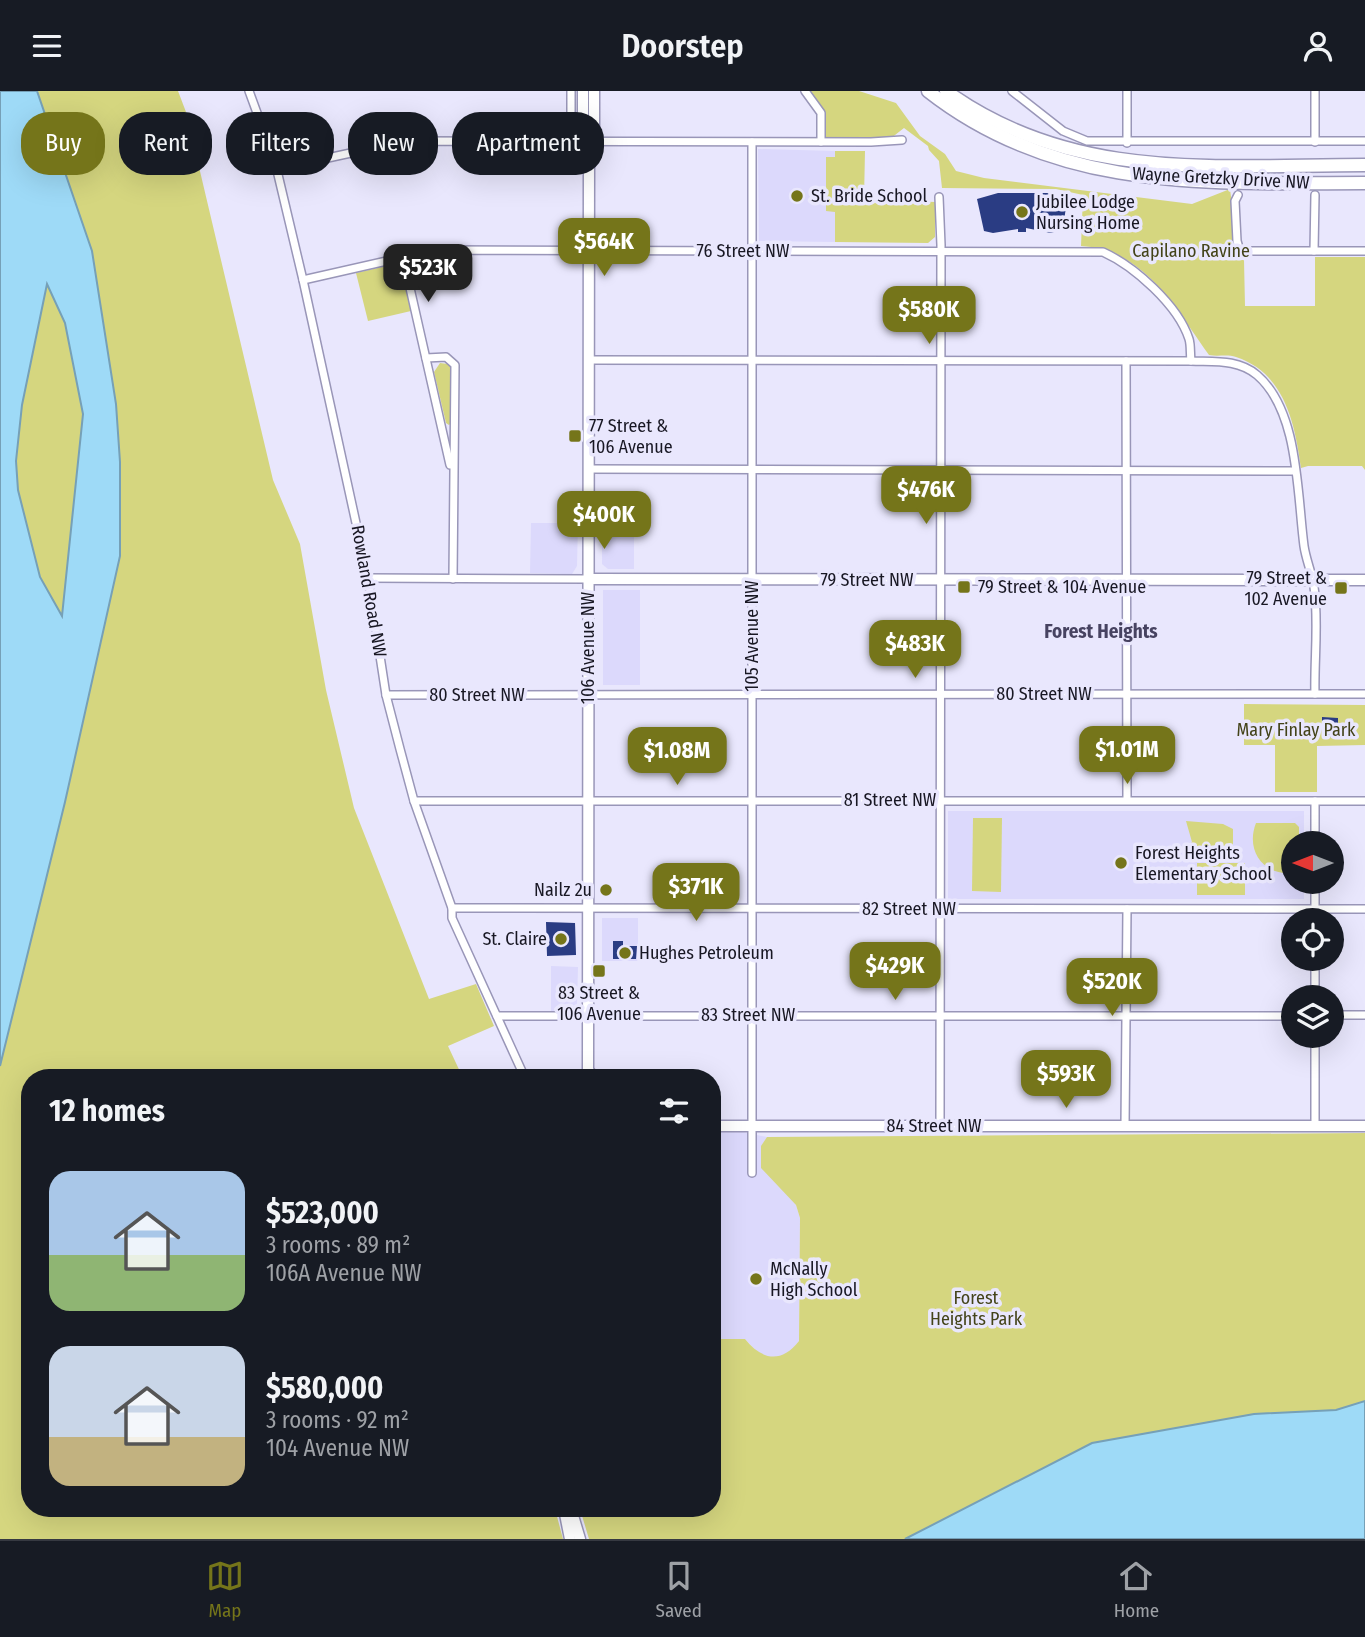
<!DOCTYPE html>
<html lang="en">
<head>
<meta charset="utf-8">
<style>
  body { margin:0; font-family:"Fira Sans Condensed",sans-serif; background:#20242c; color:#f1f3f6; height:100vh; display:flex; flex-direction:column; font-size:26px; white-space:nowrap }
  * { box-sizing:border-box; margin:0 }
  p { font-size:23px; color:#9ea1a6 }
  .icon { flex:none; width:38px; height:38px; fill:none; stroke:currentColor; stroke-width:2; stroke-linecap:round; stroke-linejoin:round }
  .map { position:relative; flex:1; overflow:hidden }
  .panel { position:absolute; left:21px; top:978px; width:700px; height:448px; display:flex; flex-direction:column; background:#171b24; border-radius:28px; box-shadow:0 7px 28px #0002 }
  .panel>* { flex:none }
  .banner { position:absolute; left:21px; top:21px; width:700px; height:63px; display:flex; gap:14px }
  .needle { width:46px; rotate:270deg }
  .buttons { position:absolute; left:1281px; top:740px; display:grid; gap:14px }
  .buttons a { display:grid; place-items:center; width:63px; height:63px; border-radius:50%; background:#171b24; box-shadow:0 7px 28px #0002; font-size:35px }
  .price { position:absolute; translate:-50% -60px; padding:0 16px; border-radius:14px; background:#75751a; color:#fff; font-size:23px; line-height:46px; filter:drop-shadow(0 2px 4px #0008) }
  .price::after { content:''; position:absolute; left:50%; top:42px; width:21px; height:16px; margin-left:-10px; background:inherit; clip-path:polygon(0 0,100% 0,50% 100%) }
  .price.on { background:#222; color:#fff }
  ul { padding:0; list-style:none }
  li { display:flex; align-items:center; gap:21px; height:175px; padding:0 28px }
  li span { display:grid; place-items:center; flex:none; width:196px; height:140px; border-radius:21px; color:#555 }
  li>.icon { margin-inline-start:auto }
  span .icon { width:84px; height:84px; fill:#fffc; stroke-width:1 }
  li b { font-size:30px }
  h2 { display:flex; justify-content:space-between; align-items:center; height:84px; padding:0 28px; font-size:30px }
  .chip { padding:0 24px; border-radius:28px; background:#171b24; box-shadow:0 7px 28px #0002; font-size:24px; line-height:63px }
  .chip.on { background:#75751a; color:#fff }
  header { display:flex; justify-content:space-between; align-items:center; height:91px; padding:0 28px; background:#171b24; font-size:32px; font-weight:600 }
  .menu { display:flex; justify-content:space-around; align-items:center; height:98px; border-top:2px solid #363941; background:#171b24; font-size:19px; color:#9ea1a6 }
  .menu a { display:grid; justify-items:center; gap:4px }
  .menu .on { color:#75751a }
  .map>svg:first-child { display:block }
</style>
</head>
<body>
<header><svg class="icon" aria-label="menu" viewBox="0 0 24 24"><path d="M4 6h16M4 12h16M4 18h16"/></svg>Doorstep<svg class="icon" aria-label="person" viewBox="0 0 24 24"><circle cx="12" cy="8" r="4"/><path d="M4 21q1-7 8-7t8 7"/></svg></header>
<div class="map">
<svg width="1365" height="1448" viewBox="0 0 1365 1448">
  <rect width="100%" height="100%" fill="#e9e7fd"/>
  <g fill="#dcd9fc">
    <polygon points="758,58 835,60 835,151 759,150"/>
    <polygon points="531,432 578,432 577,475 572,483 530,482"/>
    <polygon points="602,436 634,436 634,478 608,478 602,473"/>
    <rect x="603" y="499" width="37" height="95"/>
    <polygon points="948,720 1304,720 1304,752 1293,752 1293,791 1304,791 1304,808 948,808"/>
    <rect x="602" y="827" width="36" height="43"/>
    <polygon points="551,875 578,876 577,913 571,921 551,921"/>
    <polygon points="712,1041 743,1041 767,1046 762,1055 796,1114 800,1127 799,1250 792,1259 780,1266 767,1266 758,1262 745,1248 712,1248"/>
  </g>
  <g fill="#d5d67f">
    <polygon points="37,0 178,0 186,21 273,389 300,453 326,599 354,717 429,908 476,893 494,935 448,955 463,987 30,987 30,1418 555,1418 563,1448 0,1448 0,975 65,711 120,464 120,371 116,313 92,160"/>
    <path d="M805 0H859L896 12 920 45 945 63 956 80 984 87 1192 113 1230 98 1239 169H1244L1245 215H1315V166H1365V379L1362 375H1308L1301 377C1295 333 1285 282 1236 266 1227 263 1218 266 1209 264 1176 218 1144 158 1081 155L1083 104 1056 98 942 97 939 70 929 59 928 55 904 37 886 51H821V21Z"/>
    <polygon points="835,60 865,60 864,108 935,111 935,146 928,152 835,151 835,121 826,120 826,66 835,66"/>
    <polygon points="395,173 401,177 411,220 368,230 356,182"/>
    <polygon points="47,191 65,232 83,323 62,526 40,486 18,399 16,370 22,314"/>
    <polygon points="440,272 448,273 452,278 451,332 449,334 446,332 434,281"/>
    <polygon points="1244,613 1365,614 1365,654 1317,655 1317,701 1275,701 1275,654 1244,654"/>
    <polygon points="973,727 1002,727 1001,801 972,800"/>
    <polygon points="1186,730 1223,733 1233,738 1233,753 1228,761 1189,762 1187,755 1192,751"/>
    <path d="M1256 732H1295L1299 736V752H1293V782C1264 785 1245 760 1256 732Z"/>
    <rect x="1197" y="772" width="48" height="32"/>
    <path d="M1365 1042V1310L1336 1319 1254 1323 1092 1352 905 1448H589L580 1418H712V1248H745C762 1269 781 1273 799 1250L800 1127 796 1114 761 1077V1055L767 1046Z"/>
  </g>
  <g fill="#9edaf7" stroke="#76a0b7" stroke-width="2" fill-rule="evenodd">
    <path d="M0 0H37L92 160 116 313 120 371V465L65 711 0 975ZM47 193 65 232 83 323 62 525 40 486 18 399 16 370 22 314Z"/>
    <polygon points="1365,1310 1365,1448 905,1448 1092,1352 1254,1323 1336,1319"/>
  </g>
  <g fill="#2a3c83">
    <polygon points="998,102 1047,102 1064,107 1067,108 1063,138 1051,142 1026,137 1026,141 1018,141 1018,138 993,142 984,140 977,108"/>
    <polygon points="1322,626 1338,627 1338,647 1322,645"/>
    <polygon points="546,831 575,832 576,864 547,865"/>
    <polygon points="613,850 623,850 623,855 637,855 636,868 613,868"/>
  </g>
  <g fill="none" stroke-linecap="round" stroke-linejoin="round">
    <defs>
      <g id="street">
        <polyline points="249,0 275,71 303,189 368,487 386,604 400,658 414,710 452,817 452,827 525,987"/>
        <polyline points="571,0 571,51"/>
        <polyline points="805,0 821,22 821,51"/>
        <polyline points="1012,0 1063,40 1087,50 1365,50"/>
        <polyline points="1127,0 1127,52"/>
        <polyline points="1315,0 1315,51"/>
        <polyline points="752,51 752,1082"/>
        <polyline points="277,78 406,50 871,51 902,49"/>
        <polyline points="1238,104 1235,110 1237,150 1240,160 1365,160"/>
        <polyline points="939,106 941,154 940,1035"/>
        <polyline points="1314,160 1315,104"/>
        <polyline points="403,166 450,374"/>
        <path d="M303 189 426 161 445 159 1103 161C1134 175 1178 214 1189 248 1191 254 1190 263 1191 270"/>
        <polyline points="426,267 446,266 455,274 453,488"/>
        <path d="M588 269 1191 270C1214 271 1238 268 1257 284 1299 320 1297 402 1304 455 1306 469 1312 482 1314 496 1319 529 1314 570 1315 603"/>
        <polyline points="1126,270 1127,709"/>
        <polyline points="588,378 1295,380"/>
        <polyline points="368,487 588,488"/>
        <polyline points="386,604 1365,603"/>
        <polyline points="414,710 1365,710"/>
        <polyline points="1315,710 1315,752"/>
        <polyline points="1315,791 1315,830"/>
        <polyline points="452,817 1365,818"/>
        <polyline points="1315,868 1315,906"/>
        <polyline points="1332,924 1365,924"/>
        <polyline points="497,925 1293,925"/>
        <polyline points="1315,945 1315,1035"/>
        <polyline points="1125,1035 1127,818"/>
      </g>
      <g id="secondary">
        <polyline points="583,0 583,42 589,51 588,979 594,987"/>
        <polyline points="589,51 594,42 594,0"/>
        <polyline points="588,488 1365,489"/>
        <polyline points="712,1035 1365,1035"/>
        <polyline points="564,1418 570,1448"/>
        <polyline points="571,1418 580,1448"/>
      </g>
      <g id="primary">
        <path d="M928 0C1058 102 1208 92 1365 92"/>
        <path d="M946 0C1073 92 1217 74 1365 74"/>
      </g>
    </defs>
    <use href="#street" stroke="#9996b8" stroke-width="10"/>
    <use href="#secondary" stroke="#9996b8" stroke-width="13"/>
    <use href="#primary" stroke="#9996b8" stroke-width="15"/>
    <use href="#street" stroke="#fff" stroke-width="7"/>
    <use href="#secondary" stroke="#fff" stroke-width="10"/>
    <use href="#primary" stroke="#fff" stroke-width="12"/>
  </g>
  <g fill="#75751a" stroke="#e9e7fd" stroke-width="2.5">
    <circle cx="797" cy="105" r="7"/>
    <circle cx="1022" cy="121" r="7"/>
    <rect x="568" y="338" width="14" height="14" rx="3.5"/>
    <rect x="957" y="489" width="14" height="14" rx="3.5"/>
    <rect x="1334" y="490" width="14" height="14" rx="3.5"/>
    <circle cx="1121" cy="772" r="7"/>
    <circle cx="606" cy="799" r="7"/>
    <circle cx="561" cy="848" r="7"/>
    <circle cx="625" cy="862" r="7"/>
    <rect x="592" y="873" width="14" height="14" rx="3.5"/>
    <circle cx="756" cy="1188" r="7"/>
  </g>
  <g text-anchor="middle" stroke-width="7" stroke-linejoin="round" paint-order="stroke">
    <g font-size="18" fill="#181723" stroke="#e9e7fd">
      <text transform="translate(1221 87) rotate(3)" y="6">Wayne Gretzky Drive NW</text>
      <text x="743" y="166">76 Street NW</text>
      <text x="867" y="495">79 Street NW</text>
      <text transform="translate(369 500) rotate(80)" y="6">Rowland Road NW</text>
      <text transform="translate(752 545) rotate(-90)" y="6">105 Avenue NW</text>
      <text transform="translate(588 557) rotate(-90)" y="6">106 Avenue NW</text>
      <text x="1044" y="609">80 Street NW</text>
      <text x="477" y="610">80 Street NW</text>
      <text x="890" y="715">81 Street NW</text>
      <text x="909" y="824">82 Street NW</text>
      <text x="748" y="930">83 Street NW</text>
      <text x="934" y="1041">84 Street NW</text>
    </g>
    <g font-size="18" fill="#181723" stroke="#e9e7fd" text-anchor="start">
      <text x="811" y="111">St. Bride School</text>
      <text x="1036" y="117">Jubilee Lodge<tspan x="1036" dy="21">Nursing Home</tspan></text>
      <text x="589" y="341">77 Street &amp;<tspan x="589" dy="21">106 Avenue</tspan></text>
      <text x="1327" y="493" text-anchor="end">79 Street &amp;<tspan x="1327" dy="21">102 Avenue</tspan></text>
      <text x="978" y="502">79 Street &amp; 104 Avenue</text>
      <text x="1135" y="768">Forest Heights<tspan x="1135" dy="21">Elementary School</tspan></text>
      <text x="592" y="805" text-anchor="end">Nailz 2u</text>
      <text x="547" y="854" text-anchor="end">St. Claire</text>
      <text x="639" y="868">Hughes Petroleum</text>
      <text x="599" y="908" text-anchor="middle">83 Street &amp;<tspan x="599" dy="21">106 Avenue</tspan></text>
      <text x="770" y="1184">McNally<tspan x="770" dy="21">High School</tspan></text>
    </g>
    <g font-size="18" fill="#434319" stroke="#e9e7fd">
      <text x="1191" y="166">Capilano Ravine</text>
      <text x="1296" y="645">Mary Finlay Park</text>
      <text x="976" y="1213">Forest<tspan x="976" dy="21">Heights Park</tspan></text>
    </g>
    <g font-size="19" font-weight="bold" fill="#474361" stroke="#e9e7fd">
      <text x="1101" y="547">Forest Heights</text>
    </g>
  </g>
</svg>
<div class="buttons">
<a><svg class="needle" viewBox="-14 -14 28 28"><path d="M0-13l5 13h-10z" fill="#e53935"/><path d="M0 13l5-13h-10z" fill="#9ea1a6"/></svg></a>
<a><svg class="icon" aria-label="locate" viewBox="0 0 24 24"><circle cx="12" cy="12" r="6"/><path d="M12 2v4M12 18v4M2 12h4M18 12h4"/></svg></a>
<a><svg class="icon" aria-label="layers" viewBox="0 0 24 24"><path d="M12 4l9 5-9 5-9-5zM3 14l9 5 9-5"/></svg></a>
</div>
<b class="price" style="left:604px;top:187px">$564K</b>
<b class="price on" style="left:428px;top:213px">$523K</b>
<b class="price" style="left:929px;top:255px">$580K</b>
<b class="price" style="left:926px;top:435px">$476K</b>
<b class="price" style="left:604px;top:460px">$400K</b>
<b class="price" style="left:915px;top:589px">$483K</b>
<b class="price" style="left:1127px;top:695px">$1.01M</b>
<b class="price" style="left:677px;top:696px">$1.08M</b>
<b class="price" style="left:696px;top:832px">$371K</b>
<b class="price" style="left:895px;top:911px">$429K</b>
<b class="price" style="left:1112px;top:927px">$520K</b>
<b class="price" style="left:1066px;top:1019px">$593K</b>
<div class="banner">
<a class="chip on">Buy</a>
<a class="chip">Rent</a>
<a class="chip">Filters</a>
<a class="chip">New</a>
<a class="chip">Apartment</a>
</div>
<section class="panel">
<h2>12 homes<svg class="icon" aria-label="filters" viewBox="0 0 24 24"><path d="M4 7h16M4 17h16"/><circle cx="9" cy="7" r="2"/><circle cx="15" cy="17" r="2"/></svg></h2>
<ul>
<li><span style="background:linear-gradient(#a9c7e8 60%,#8fb573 0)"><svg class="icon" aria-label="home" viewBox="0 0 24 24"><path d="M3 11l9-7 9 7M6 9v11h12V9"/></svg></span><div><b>$523,000</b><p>3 rooms · 89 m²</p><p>106A Avenue NW</p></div></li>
<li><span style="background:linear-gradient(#c9d6e8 65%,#c2b280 0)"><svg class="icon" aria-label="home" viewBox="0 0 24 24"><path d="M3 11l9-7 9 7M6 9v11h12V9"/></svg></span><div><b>$580,000</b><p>3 rooms · 92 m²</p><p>104 Avenue NW</p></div></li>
</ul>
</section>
</div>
<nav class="menu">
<a class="on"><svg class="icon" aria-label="map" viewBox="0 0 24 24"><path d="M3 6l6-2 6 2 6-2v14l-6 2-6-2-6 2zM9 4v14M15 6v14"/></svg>Map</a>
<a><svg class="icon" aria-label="saved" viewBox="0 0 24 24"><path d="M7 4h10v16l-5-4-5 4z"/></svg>Saved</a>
<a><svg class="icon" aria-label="home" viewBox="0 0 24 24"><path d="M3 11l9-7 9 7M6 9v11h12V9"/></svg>Home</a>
</nav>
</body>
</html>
